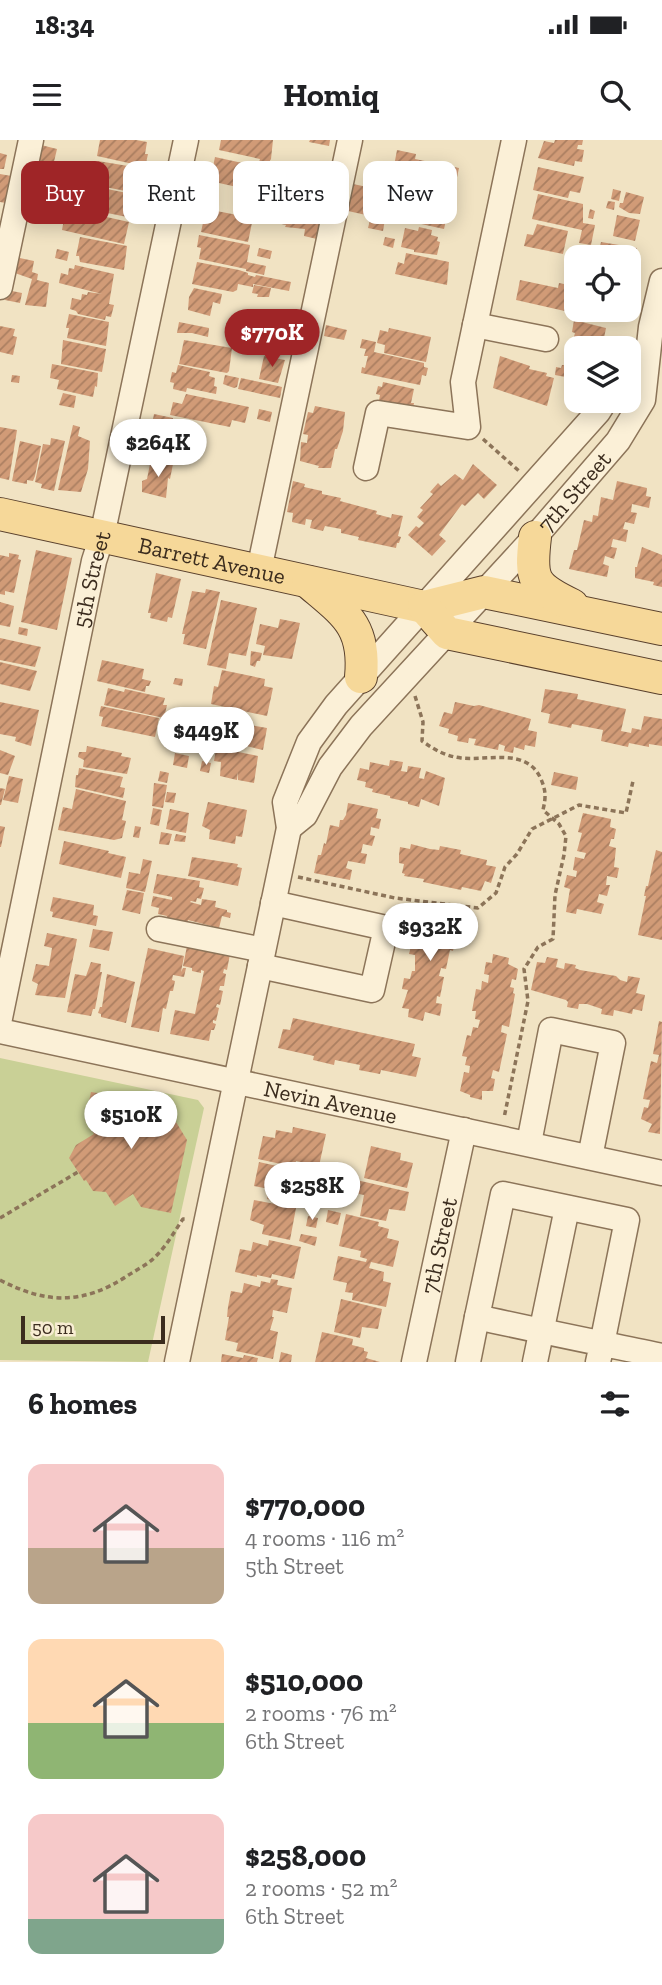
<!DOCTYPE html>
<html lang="en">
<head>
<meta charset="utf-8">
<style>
  body { margin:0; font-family:"Zilla Slab",serif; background:#f2f2f2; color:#202124; height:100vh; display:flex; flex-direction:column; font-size:26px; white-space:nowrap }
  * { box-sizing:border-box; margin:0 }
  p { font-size:23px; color:#757577 }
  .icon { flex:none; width:38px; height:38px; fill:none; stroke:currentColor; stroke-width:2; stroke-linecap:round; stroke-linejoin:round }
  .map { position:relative; height:1222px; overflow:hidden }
  .sheet { display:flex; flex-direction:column; background:#fff; flex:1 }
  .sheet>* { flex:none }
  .hud { position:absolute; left:21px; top:21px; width:621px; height:63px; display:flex; gap:14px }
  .fabs { position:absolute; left:564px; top:105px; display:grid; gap:14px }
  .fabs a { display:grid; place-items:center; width:77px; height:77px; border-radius:14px; background:#fff; box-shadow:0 4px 18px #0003; font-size:35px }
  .scale { position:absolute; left:21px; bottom:18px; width:144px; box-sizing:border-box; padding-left:7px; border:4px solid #3b2c1e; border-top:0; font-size:19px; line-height:24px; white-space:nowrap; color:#3b2c1e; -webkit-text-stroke:5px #f8edd3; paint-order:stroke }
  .price { position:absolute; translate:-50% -60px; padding:0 16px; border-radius:24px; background:#fff; color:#222; font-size:23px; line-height:46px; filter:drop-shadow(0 2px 4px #0008) }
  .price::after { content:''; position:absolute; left:50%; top:42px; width:21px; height:16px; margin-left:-10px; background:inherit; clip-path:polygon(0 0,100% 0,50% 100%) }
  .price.current { background:#9f2527; color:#fff }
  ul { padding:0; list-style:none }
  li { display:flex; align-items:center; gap:21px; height:175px; padding:0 28px }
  li span { display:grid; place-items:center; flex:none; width:196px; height:140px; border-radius:14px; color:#555 }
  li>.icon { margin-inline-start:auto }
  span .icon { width:84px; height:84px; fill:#fffc; stroke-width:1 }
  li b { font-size:30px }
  h2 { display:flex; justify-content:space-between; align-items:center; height:84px; padding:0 28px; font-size:30px }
  .tag { padding:0 24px; border-radius:14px; background:#fff; box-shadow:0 4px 18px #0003; font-size:24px; line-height:63px }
  .tag.current { background:#9f2527; color:#fff }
  .status { display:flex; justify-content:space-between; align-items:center; height:49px; padding:0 35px; background:#fff; direction:ltr }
  .status svg { height:19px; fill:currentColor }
  header { display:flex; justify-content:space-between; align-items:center; height:91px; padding:0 28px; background:#fff; font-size:32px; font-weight:700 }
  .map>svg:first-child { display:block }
</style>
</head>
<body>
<div class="status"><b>18:34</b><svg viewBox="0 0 49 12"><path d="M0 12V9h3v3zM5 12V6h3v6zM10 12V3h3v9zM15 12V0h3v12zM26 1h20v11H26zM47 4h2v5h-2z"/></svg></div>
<header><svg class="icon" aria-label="menu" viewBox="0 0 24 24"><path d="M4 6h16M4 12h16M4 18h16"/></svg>Homiq<svg class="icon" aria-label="search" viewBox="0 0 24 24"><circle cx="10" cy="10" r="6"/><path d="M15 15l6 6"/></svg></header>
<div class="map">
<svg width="662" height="1222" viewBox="0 0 662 1222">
  <defs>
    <pattern id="building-hatch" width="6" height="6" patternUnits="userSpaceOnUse" patternTransform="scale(1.75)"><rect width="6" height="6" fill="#d19b77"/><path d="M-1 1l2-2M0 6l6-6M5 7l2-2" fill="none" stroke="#ab7f61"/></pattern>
  </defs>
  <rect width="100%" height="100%" fill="#f1e3c3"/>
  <polygon fill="#c9d096" points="0,918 198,960 204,968 148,1222 0,1220"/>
  <g fill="url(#building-hatch)">
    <polygon points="100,0 136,0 147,2 145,14 148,14 146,23 143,22 142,26 97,16"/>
    <polygon points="221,0 273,0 271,19 268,24 259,22 260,19 219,10"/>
    <polygon points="310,0 330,0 329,6 309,2"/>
    <polygon points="555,0 583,0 582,5 578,5 577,9 584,10 582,22 575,21 574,26 538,18 544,1 554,3"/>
    <polygon points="37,4 57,9 52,30 32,25"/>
    <polygon points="397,10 416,14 415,19 459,28 453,56 405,46 406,40 395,38 398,26 394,26"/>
    <polygon points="0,13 7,15 4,29 0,29"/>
    <polygon points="215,17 260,27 260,30 264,30 260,48 256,47 255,51 210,41"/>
    <polygon points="98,21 128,26 128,27 145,33 143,43 139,42 136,53 105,47 106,44 84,38 87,27 97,29"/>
    <polygon points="538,27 584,37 580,53 570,51 568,58 533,50"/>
    <polygon points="34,32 52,35 48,57 30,53"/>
    <polygon points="0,34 17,37 11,64 0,62"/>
    <polygon points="82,44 137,55 132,78 78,67 80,60 83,60 85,54 80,53"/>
    <polygon points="353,44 372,48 366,75 348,71"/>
    <polygon points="613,49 621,51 619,61 611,59"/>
    <polygon points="626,52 644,57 640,74 629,73 619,67 620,63 623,63"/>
    <polygon points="538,54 583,64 583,83 595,85 591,105 579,103 582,90 532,79"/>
    <polygon points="407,55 450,63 444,89 412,82 413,80 406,78 408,70 404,69"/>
    <polygon points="608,61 615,62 614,70 606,68"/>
    <polygon points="270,62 322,73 317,99 304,96 305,89 285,87 286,85 254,78 256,68 268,70"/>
    <polygon points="66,68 129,82 124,104 62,90"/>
    <polygon points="206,69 253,78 248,102 201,92"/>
    <polygon points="590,69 595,71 593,79 588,78"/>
    <polygon points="617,75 640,80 635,101 613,96"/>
    <polygon points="371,76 385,79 383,91 368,88"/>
    <polygon points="537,84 568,91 563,114 524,106 527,94 533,95"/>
    <polygon points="419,87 432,90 431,95 438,97 437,101 440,102 437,115 414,112 414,110 401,107 405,88 418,91"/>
    <polygon points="199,95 250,105 247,122 266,126 264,135 246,131 246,129 199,119 201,108 197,107"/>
    <polygon points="80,97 127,106 124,130 80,122 79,116 76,116"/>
    <polygon points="385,97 395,99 393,108 383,105"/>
    <polygon points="601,102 637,108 634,122 631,122 629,128 628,117 590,117 592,109 599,111"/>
    <polygon points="259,108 272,111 270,119 257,116"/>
    <polygon points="57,109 69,112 67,121 55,118"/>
    <polygon points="406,113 449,122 447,145 395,134 398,122 404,124"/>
    <polygon points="15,117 34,121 32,132 38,134 37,140 49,143 46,167 25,165 32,139 12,132"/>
    <polygon points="197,122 239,130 248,133 248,135 255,137 256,135 291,142 289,151 253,144 253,147 238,144 237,150 233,152 192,144"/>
    <polygon points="75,125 114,134 109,164 114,165 111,177 106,176 105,180 78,174 76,171 70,169 72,158 81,160 82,154 87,155 88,152 102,154 59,143 61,133 68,135 69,128 74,129"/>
    <polygon points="520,140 558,148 559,143 574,146 576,170 602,170 600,179 516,160"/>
    <polygon points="254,145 271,148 269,157 257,157 258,154 252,153"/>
    <polygon points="194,148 222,154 220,164 213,162 210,176 188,170 189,157"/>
    <polygon points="7,150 22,153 20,163 5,160"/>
    <polygon points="69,174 109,182 106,206 67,198 69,188 66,188"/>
    <polygon points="233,180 255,185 254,188 279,191 279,193 284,194 279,216 243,209 240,205 231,203 232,196 229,196"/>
    <polygon points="574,180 606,188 602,208 576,208 576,239 555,235 556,227 561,228 562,225 564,225 568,207 571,207 575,193 572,192"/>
    <polygon points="179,182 209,188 208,197 192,193 177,193"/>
    <polygon points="326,185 347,190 344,200 324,196"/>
    <polygon points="0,186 15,189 13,196 17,197 13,215 0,212"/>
    <polygon points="389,188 431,197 426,222 384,213 385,205 377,203 380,190 388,192"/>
    <polygon points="362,199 376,202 374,212 424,223 424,227 428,228 426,236 422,235 420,245 361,233 362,227 365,228 368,216 364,216 366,209 360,208"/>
    <polygon points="63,200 106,209 102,232 61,224"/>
    <polygon points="184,200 232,208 229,231 227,233 179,224"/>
    <polygon points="264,216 285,220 278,243 259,239"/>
    <polygon points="500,216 530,226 529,229 547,233 546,236 554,238 547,266 493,248"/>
    <polygon points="52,224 98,233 97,247 95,246 93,257 57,249 59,240 50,238"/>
    <polygon points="178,225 210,232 209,236 215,238 214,246 217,247 216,254 187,248 186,252 173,249 174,243 170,242 172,232 176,233"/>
    <polygon points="12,235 20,236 19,243 11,242"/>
    <polygon points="225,235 239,238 237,247 234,248 223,244"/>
    <polygon points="241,238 282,247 280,258 238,249"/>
    <polygon points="383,242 414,249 411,263 414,263 412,273 378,266 380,255 376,254 378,246 382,247"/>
    <polygon points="63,253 76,256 74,268 59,265"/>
    <polygon points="186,254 249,267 245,283 232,280 230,287 170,275 173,262 182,264"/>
    <polygon points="315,266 345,272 343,291 337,309 335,309 331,328 318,328 319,326 300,321 301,302 307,303 308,295 303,294 308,272 313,273"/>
    <polygon points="259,269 272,272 270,282 257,279"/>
    <polygon points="154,274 173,278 169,299 150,295"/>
    <polygon points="73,285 80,287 78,296 90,301 88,329 81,352 58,350"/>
    <polygon points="0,287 17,290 9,340 0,338"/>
    <polygon points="51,298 65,301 54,351 41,348 42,344 35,342 43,304 50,305"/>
    <polygon points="149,300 170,305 168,315 165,314 164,318 146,314"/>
    <polygon points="20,301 41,306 35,336 33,341 27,340 27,344 12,341"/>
    <polygon points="151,319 173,324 170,339 168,338 166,358 142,352 142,341 147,339"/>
    <polygon points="473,324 497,345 484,359 478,353 465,366 462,364 439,395 446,401 432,416 408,395 416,386 419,388 424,383 417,377 423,370 420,368 433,354 430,352 438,343 441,346 455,334 463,340"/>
    <polygon points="293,341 305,344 304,347 322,351 322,354 341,358 340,361 377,371 376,374 391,378 392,374 403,376 398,396 401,397 399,403 397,403 396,408 358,400 359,397 341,393 341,389 325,386 323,391 310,388 312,380 306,379 305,385 292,382 293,373 287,372"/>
    <polygon points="617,341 647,348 646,356 651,357 649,368 632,364 631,372 637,373 634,384 625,382 623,389 628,390 626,402 613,399 611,407 617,408 614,419 605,416 603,424 609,426 607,437 569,429 574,410 577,410 584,380 592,382 593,375 598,376 601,357 613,360"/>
    <polygon points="642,407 662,415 662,447 653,445 654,442 635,438 635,427 637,427"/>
    <polygon points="36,410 72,418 57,490 21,482"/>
    <polygon points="9,413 19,415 18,419 21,420 14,453 5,451 5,455 0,454 0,415 9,417"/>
    <polygon points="156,433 181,439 172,478 168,477 167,482 150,478 151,473 148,473"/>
    <polygon points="206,449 220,452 206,509 183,504 185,494 182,494 192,451 205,453"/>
    <polygon points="221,460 257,468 246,516 229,513 226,529 207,525"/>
    <polygon points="0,462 14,466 10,487 0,485"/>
    <polygon points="280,479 300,483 292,519 263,515 265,506 256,504 260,484 278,488"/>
    <polygon points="19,487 28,489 27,496 18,494"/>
    <polygon points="0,498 41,507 35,527 0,520"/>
    <polygon points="251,511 262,513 260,521 257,521 255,527 250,525"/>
    <polygon points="102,520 144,529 142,539 151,541 149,546 146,546 145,552 97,541"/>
    <polygon points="0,522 37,531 30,551 0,544"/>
    <polygon points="222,530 265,539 264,546 273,548 267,576 211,564 214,546 218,547"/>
    <polygon points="175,538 183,539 182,546 173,544"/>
    <polygon points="108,548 124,552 125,549 165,558 163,565 167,565 164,578 104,565"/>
    <polygon points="545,549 578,554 577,559 626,569 621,591 631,593 632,588 641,590 644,576 662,579 662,606 649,604 649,607 629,603 628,607 601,601 603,590 572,584 571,588 548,583 550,574 541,572"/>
    <polygon points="0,562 39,570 31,606 15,601 16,597 0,594"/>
    <polygon points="455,562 474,566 479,565 531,579 528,590 537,592 535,607 525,605 524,610 514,607 513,613 504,611 505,606 499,604 498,610 474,605 476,599 469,598 468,603 457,601 458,596 448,593 449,589 439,586 444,572 452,574"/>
    <polygon points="101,566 159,578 155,597 101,586 103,577 99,576"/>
    <polygon points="201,571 251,582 250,585 267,588 263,610 246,606 245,609 202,600 201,602 194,601"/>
    <polygon points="87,606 122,613 121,616 131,618 127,634 83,627 84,620 78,617 79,612 86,612"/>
    <polygon points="216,609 223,611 223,609 258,616 254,643 238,640 238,632 237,640 220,636 221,622 214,621"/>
    <polygon points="0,610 15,616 8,635 0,633"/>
    <polygon points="175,613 189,616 187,628 173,625"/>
    <polygon points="390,620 403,622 401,631 407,632 408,626 421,628 419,638 424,639 426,631 445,638 439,666 421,659 419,667 408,664 408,662 390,658 390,656 372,652 373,649 365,647 366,642 357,640 360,628 369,630 370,622 389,626"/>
    <polygon points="202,621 211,623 209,633 200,631"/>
    <polygon points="79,628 123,637 120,647 125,648 123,658 75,647 76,635 78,635"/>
    <polygon points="160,631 169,633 167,643 158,641"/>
    <polygon points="554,632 578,637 576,650 551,645"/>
    <polygon points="9,636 23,639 18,663 3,660"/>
    <polygon points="154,643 167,645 163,668 152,666"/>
    <polygon points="0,648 5,649 1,665 0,665"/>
    <polygon points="76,649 126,661 122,680 126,681 122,698 114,700 58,690 63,667 72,669"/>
    <polygon points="167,652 176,653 174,663 165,662"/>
    <polygon points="208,662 247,670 242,697 236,696 235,704 209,699 210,690 202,686"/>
    <polygon points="348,663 378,669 376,678 381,679 379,689 371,687 370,695 375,696 372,706 363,704 361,713 367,714 365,724 348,721 346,728 352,730 350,740 314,733 318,715 321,715 324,703 326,704 330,685 339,687 340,680 343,680 346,675"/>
    <polygon points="153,668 162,670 159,686 150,684"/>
    <polygon points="170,669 189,673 186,693 166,689"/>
    <polygon points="583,673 611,679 610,687 616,689 614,699 611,699 609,706 616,708 614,727 619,728 617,738 607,736 606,745 610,745 607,756 599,754 597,762 604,764 601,774 577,769 576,774 566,772 570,749 564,747 567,735 576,737 577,731 573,730 575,717 584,719 586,713 577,711 582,693 578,692"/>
    <polygon points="0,686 5,687 1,707 0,707"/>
    <polygon points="135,686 141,687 139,698 133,697"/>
    <polygon points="161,692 172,694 169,705 159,704"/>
    <polygon points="176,694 186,696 185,702 174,701"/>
    <polygon points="64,701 109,711 108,713 126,717 121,738 59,724"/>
    <polygon points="411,704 430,709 439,710 440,706 461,710 460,714 487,720 486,725 496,727 491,743 485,741 481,751 462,747 461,750 423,742 424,739 404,736 405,734 402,733 404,724 399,723 399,715 400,707 410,709"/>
    <polygon points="656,710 662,712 662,800 638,795 646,756 644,756 646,746 648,746"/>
    <polygon points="192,717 238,724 237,727 242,728 238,746 188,736"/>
    <polygon points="143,719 152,721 145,752 126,748 129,732 140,734"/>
    <polygon points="157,734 200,741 199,747 204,748 201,759 197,758 196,762 191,761 190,762 201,765 202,759 216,761 215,767 227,770 227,772 231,773 230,778 222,776 219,788 188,780 187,784 166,779 167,776 158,774 159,768 151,766 153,756 172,760 172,757 153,753"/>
    <polygon points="127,750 144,753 140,774 122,770"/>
    <polygon points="53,757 94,765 93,775 98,776 96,786 52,777 53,772 50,771"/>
    <polygon points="425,767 456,773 454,781 462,782 460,793 452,792 450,800 455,801 453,811 450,810 446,829 441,828 439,836 444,837 440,857 437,856 436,863 442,864 440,876 425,872 423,881 408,877 409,869 402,868 408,850 402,849 404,838 410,839 412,831 415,831 415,815 409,814 412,802 417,804"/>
    <polygon points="93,789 113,792 109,811 89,807"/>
    <polygon points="47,793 77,799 65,858 35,855 38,844 32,841 36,824 49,826 52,808 44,806"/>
    <polygon points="187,806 230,814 227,830 224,829 223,833 226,834 224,846 220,846 219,850 223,851 220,865 217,864 216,867 219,868 216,881 213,880 213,883 216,884 214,890 211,890 209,901 170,894 175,870 195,874 204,831 201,830 201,833 192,831 192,828 183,826"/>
    <polygon points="148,808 184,816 181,832 183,828 186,828 184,837 173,835 172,840 175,841 173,851 170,851 166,869 163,868 159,892 131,887"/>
    <polygon points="493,814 509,818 508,824 518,829 516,840 512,839 510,847 514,848 513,853 515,854 509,887 502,885 501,892 507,894 499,932 493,930 491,938 495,939 493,951 482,951 482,960 470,957 470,955 460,951 464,932 469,933 470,926 465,925 467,917 462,916 467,895 471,896 473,887 478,888 480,880 475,879 476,871 472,871 476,849 481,850 482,841 488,843 489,835 484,834 486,822 492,823"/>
    <polygon points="547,817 558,819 556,827 564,829 565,823 576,825 575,828 580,830 616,836 620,840 627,842 628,836 640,838 636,853 645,855 642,871 633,869 632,874 614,870 613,876 601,874 602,869 587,864 579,864 578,869 567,867 568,862 566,860 531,850 537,822 545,823"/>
    <polygon points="91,822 101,824 100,832 102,832 95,869 93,869 91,876 67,872 75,834 86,836"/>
    <polygon points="107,834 135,842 126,883 101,877 101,874 98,873 100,867 102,867"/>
    <polygon points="293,878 415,904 412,916 421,918 416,937 381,930 380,934 359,930 360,925 335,920 334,925 313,920 314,916 278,908 283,889 290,890"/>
    <polygon points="659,881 662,882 660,994 648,992 652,984 641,979 644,967 648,968 650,960 643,959 651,921 657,923 659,915 653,914"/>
    <polygon points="91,952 165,964 187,1000 171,1073 141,1067 133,1054 115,1066 106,1052 93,1051 86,1040 84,1041 69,1018 76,1005 94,994 85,980"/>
    <polygon points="293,987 326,994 319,1026 296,1021 295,1027 258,1019 263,996 275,998 276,990 292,993"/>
    <polygon points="371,1006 401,1013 400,1020 413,1023 407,1048 364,1038"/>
    <polygon points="259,1022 304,1032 297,1065 267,1059 269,1049 254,1046"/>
    <polygon points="352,1039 409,1052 405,1071 389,1069 386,1081 360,1076 364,1055 349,1052"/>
    <polygon points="254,1060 296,1068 290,1100 262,1094 264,1085 250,1080"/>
    <polygon points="328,1070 341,1073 338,1085 326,1082"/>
    <polygon points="346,1074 379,1082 378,1086 389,1089 387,1098 399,1101 393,1127 371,1122 369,1128 384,1132 383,1141 391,1143 386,1167 352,1160 353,1153 345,1152 347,1143 333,1140 338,1116 366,1122 367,1119 360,1117 361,1111 339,1106"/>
    <polygon points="308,1076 318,1078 316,1088 306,1086"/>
    <polygon points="301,1094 317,1097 315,1106 299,1101"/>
    <polygon points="269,1100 301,1107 294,1139 272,1134 271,1138 257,1135 257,1137 235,1132 240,1109 251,1111 253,1102 268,1106"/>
    <polygon points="271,1139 278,1140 277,1145 292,1148 287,1173 273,1170 272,1177 274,1177 270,1190 278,1192 273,1219 236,1211 238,1203 225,1200 229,1177 227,1177 228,1167 231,1151 242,1153 244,1143 260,1147 261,1141 270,1143"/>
    <polygon points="341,1159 382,1169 378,1189 362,1187 360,1198 334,1192"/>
    <polygon points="322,1192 353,1199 352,1205 364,1208 364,1211 368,1212 366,1218 380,1222 315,1222"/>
    <polygon points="281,1212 292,1215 291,1222 279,1222"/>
    <polygon points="222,1214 243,1218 244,1215 258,1218 257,1222 221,1222"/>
  </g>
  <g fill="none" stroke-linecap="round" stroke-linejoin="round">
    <defs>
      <g id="minor">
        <polyline points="0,147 31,0"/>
        <polyline points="475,185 546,199"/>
        <polyline points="366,328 378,273 468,287 463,242 514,0"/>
        <polyline points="259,430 350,0"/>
        <path id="s1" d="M289 688 305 675 330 627 361 586 535 397 618 301 643 260 651 187 662 141"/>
        <polyline points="159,789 263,810"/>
        <polyline points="260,826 372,850 386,788 273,763"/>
        <path id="s2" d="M0 878 94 421 102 396 186 0"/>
        <path id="s3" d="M0 891 662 1033"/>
        <polyline points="529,1003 551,890 613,903 590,1017"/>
        <polyline points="177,1222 289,688 285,662 309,602 336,565 598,272 605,261"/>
        <path id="s4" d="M414 1222 464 990"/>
        <polyline points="468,1222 477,1177"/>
        <polyline points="535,1222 567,1068"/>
        <path d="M598 1222 602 1204 627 1080 503 1054 477 1177C539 1191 600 1203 662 1216"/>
      </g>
      <g id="major">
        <path id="s5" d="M0 374 424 467 484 452 662 489"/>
        <path d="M535 397C530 439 532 446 572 465"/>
        <path d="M308 442C344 473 366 485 361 537"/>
        <polyline points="424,467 447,493 662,538"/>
      </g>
    </defs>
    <use href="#minor" stroke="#8c7459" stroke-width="27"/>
    <use href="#major" stroke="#5a412d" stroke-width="34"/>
    <g stroke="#8c7459" stroke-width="3.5" stroke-dasharray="5 3.5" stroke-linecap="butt">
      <polyline points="483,299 519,331"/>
      <path d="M415 556 423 582 422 601C435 610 445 616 461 618 488 621 527 607 541 639 546 651 546 657 543 670L559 684 566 696 564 715 555 755 553 799 538 807 524 829 528 861 504 978"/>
      <polyline points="298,737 395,758 478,768 496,753 505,727 517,714 532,689 579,665 626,673 633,641"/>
      <polyline points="0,1078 78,1032"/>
      <path d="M0 1140C46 1164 83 1165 127 1136 136 1130 147 1125 154 1118 166 1107 174 1092 183 1079H187"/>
    </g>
    <use href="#minor" stroke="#fbf0d7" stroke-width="24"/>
    <use href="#major" stroke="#f6d899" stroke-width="32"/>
  </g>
  <g text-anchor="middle" stroke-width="6" stroke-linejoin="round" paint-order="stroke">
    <g font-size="23" fill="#3b2c1e" stroke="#f8edd3">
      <text dy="8" stroke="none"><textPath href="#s1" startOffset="443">7th Street</textPath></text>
      <text dy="8" stroke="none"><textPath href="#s5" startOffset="217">Barrett Avenue</textPath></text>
      <text dy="8" stroke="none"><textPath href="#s2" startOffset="448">5th Street</textPath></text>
      <text dy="8" stroke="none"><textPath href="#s3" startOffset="338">Nevin Avenue</textPath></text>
      <text dy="8" stroke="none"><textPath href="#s4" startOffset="119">7th Street</textPath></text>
    </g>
  </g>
</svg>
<div class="fabs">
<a><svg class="icon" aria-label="locate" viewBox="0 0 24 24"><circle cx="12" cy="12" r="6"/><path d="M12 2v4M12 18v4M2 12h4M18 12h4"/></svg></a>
<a><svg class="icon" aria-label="layers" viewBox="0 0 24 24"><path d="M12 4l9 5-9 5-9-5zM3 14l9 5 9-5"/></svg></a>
</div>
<div class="scale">50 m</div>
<b class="price current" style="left:272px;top:229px">$770K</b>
<b class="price" style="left:158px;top:339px">$264K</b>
<b class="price" style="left:206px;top:627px">$449K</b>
<b class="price" style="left:430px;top:823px">$932K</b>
<b class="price" style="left:131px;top:1011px">$510K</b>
<b class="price" style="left:312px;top:1082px">$258K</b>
<div class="hud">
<a class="tag current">Buy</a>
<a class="tag">Rent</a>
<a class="tag">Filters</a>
<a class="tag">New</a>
</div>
</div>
<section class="sheet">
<h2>6 homes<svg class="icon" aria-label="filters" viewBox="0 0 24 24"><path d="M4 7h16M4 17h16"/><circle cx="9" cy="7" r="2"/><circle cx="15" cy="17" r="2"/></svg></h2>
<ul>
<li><span style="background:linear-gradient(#f6c9c9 60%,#b9a48a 0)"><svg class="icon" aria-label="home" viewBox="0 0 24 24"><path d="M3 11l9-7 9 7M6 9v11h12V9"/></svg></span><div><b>$770,000</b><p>4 rooms · 116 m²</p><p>5th Street</p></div></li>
<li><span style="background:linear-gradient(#ffd9b3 60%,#8fb573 0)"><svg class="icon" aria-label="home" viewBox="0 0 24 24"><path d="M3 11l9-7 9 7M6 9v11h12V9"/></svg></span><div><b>$510,000</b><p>2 rooms · 76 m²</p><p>6th Street</p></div></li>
<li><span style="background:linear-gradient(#f6c9c9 75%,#7fa58c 0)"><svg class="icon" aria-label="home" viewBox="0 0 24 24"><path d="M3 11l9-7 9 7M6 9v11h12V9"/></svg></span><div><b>$258,000</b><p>2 rooms · 52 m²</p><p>6th Street</p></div></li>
</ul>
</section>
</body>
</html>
